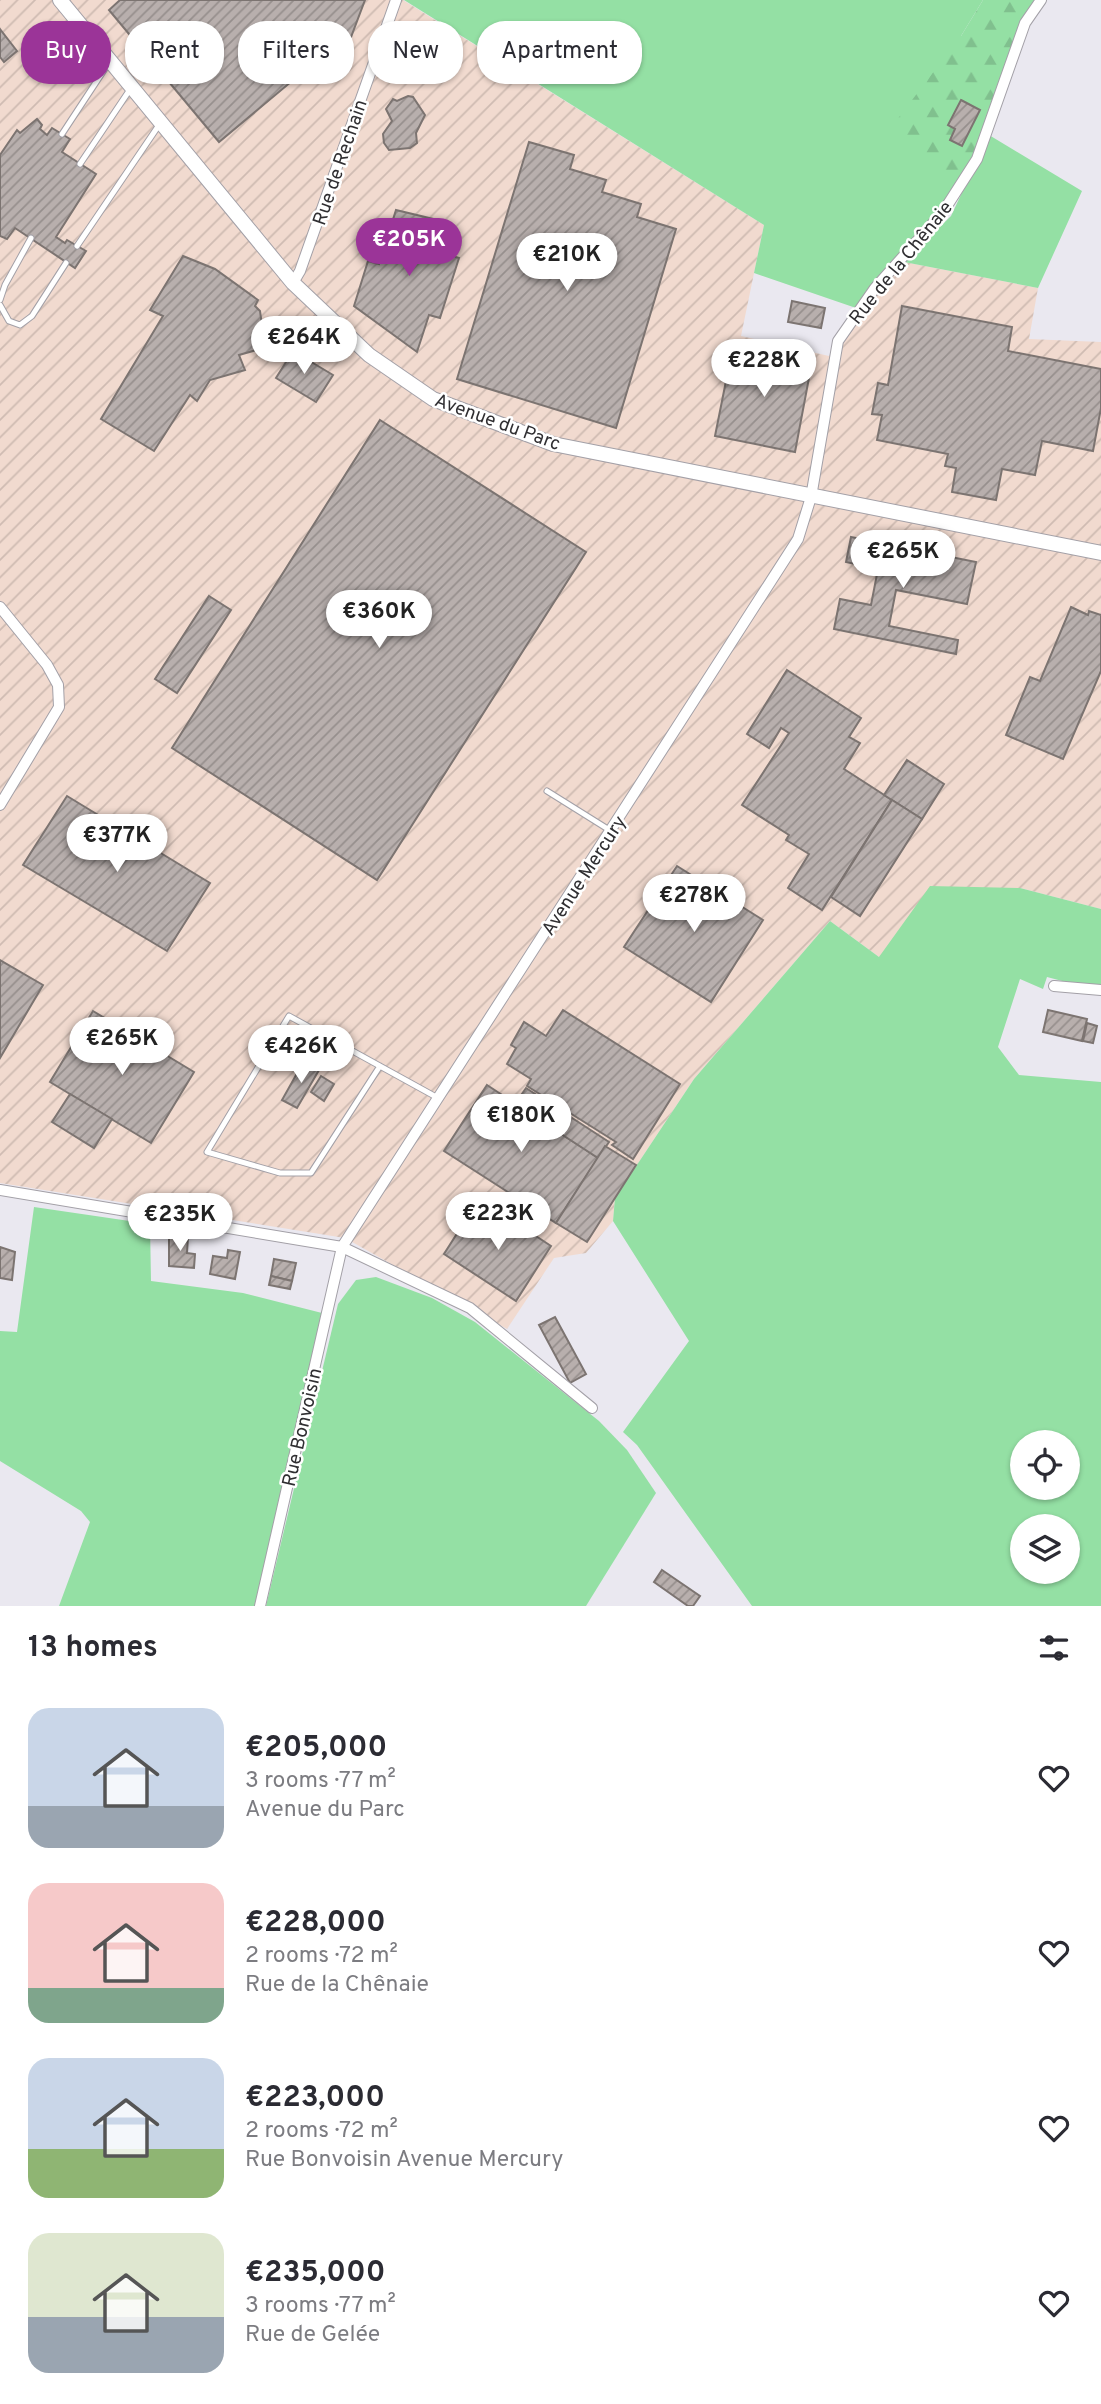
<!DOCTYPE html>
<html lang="en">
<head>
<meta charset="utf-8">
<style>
  body { margin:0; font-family:Overpass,sans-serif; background:#f7f7f7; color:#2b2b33; height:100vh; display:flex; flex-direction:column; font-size:26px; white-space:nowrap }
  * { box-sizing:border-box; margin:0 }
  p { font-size:23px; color:#7c7c81 }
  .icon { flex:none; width:38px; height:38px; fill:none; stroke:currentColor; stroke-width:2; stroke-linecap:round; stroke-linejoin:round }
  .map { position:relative; height:1606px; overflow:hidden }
  .sheet { display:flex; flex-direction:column; background:#fff; flex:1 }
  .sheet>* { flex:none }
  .top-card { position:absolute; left:21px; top:21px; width:700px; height:63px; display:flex; gap:14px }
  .tools { position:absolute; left:1010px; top:1430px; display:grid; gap:14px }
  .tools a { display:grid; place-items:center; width:70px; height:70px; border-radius:50%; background:#fff; box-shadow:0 2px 5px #0004; font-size:35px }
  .price { position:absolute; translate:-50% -60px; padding:0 16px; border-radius:24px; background:#fff; color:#222; font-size:23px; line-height:46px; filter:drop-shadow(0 2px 4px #0008) }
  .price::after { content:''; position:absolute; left:50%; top:42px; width:21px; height:16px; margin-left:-10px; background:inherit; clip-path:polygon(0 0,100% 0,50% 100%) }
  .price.on { background:#9b3498; color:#fff }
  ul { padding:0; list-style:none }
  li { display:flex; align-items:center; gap:21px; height:175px; padding:0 28px }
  li span { display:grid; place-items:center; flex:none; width:196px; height:140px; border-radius:21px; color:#555 }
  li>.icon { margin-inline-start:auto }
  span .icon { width:84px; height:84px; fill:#fffc; stroke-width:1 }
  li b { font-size:30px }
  h2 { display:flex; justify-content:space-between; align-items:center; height:84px; padding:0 28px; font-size:30px }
  .chip { padding:0 24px; border-radius:28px; background:#fff; box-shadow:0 2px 5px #0004; font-size:24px; line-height:63px }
  .chip.on { background:#9b3498; color:#fff }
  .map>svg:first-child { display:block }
</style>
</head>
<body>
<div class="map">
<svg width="1101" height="1606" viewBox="0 0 1101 1606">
  <defs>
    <pattern id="industrial-furrows" width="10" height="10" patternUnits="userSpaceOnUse" patternTransform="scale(1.75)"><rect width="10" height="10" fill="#f1dacf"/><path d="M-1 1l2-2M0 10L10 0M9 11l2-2" fill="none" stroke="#cfbbb2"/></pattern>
    <pattern id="forest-firs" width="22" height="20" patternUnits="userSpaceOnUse" patternTransform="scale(1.75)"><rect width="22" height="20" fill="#94e0a4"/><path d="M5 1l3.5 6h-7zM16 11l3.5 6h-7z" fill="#80c08e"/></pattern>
    <pattern id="building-hatch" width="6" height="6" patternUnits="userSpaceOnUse" patternTransform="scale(1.75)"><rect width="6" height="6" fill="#b8afad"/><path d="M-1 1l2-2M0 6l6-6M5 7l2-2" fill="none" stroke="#968f8d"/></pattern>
  </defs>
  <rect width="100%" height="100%" fill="#eae8f0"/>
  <polygon fill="url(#industrial-furrows)" points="0,0 403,0 764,225 741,336 829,356 872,296 904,262 1038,288 1029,339 1101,342 1101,909 1020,888 879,957 830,921 694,1079 615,1198 613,1221 586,1253 554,1258 507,1329 345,1238 0,1183"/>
  <g fill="#94e0a4" fill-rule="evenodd">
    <polygon points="404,0 983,0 961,36 961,179 933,225 856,308 754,273 764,225"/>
    <polygon points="989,135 1082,191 1038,288 904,262 951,216"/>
    <path d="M930 886 1020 888 1101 909V984L1085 987 1047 977 1043 989 1020 979 998 1047 1019 1075 1101 1082V1606H752L637 1445 623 1432 689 1341 613 1221 615 1198 694 1079 830 921 879 957ZM1022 1442H1068V1488H1022ZM1022 1526H1068V1572H1022Z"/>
    <polygon points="34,1207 150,1224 151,1281 243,1293 322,1313 255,1606 59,1606 90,1522 81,1511 0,1461 0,1331 17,1332"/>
    <polygon points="376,1277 432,1298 475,1322 599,1421 627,1450 656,1493 586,1606 266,1606 338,1304 356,1280"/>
  </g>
  <polygon fill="url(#forest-firs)" points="983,0 1038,0 982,142 961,179 886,134 961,36"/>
  <g fill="url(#building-hatch)" stroke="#7c7471" stroke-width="2">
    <polygon points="120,0 365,0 348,45 340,41 219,142 109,10"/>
    <polygon points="0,29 17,51 4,62 0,57"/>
    <polygon points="408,96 413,97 425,115 416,133 417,143 410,148 389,150 384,143 383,134 392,121 386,109 393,99 397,101"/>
    <polygon points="961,100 980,110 962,146 950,140 955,129 948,125"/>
    <polygon points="37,119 42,125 40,129 47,135 52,128 70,139 62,152 96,174 56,237 65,243 67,240 86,251 75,268 15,228 7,239 0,236 0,155 17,130 20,133"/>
    <polygon points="529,142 574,155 570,169 606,180 602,192 641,204 637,217 676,229 616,428 457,379"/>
    <polygon points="396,210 446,222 444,227 449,230 442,253 459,258 440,318 429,315 417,352 354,306 368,261 379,264"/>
    <polygon points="183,256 215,269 258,300 255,306 260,311 262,325 258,331 267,347 239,355 245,370 210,380 197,401 190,395 154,451 101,419 163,316 150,310"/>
    <polygon points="792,301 825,308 821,328 788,322"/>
    <polygon points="902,306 1012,327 1008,351 1101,369 1101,408 1093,451 1042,441 1035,475 1002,469 996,500 952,492 956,468 945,466 948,454 877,440 882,415 872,414 878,383 888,385"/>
    <polygon points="733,346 812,362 795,452 715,436"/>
    <polygon points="293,351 333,375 316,402 276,378"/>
    <polygon points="380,420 586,552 377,880 172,748"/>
    <polygon points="851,537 976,562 967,604 896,590 889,626 958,640 956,654 834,629 840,599 871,605 878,569 846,562"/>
    <polygon points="209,596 231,610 177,693 155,679"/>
    <polygon points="1071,607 1088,615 1089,611 1101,615 1101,671 1063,759 1006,735 1030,677 1040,681"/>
    <polygon points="787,670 861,718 849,737 860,743 844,769 892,800 822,910 788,888 809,854 786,840 789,835 742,805 789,733 781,728 769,748 747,734"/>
    <polygon points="907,760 944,784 922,819 884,795"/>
    <polygon points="67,796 210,883 167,951 23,865"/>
    <polygon points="892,800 922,819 860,916 831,897"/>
    <polygon points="677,866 763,920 711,1002 624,947"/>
    <polygon points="0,960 43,985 0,1058"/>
    <polygon points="563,1010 680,1084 633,1159 612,1145 616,1142 527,1086 531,1079 507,1064 516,1048 511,1045 524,1022 546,1036"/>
    <polygon points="1048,1010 1087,1019 1082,1041 1043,1032"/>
    <polygon points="93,1011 194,1072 151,1143 50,1082"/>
    <polygon points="1087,1023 1097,1026 1093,1043 1083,1041"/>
    <polygon points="304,1061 319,1070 297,1108 282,1100"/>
    <polygon points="321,1076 334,1084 324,1101 311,1092"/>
    <polygon points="487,1085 598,1158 556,1223 444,1151"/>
    <polygon points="526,1088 609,1142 598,1158 515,1104"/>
    <polygon points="70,1094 112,1119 94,1148 52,1122"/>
    <polygon points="605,1146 636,1165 587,1242 556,1223"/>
    <polygon points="474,1207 499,1223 504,1215 551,1246 516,1301 444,1254"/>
    <polygon points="169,1236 188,1237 187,1253 195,1254 194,1268 169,1266"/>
    <polygon points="0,1247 15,1252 12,1280 0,1278"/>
    <polygon points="228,1250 240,1252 235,1279 210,1274 213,1256 227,1258"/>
    <polygon points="274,1259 296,1263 292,1281 271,1276"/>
    <polygon points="271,1276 292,1281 290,1289 269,1285"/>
    <polygon points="555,1317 586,1374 570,1383 539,1325"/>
    <polygon points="662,1570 700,1596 693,1606 688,1606 654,1582"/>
  </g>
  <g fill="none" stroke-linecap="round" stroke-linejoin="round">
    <defs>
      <g id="service">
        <polyline points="62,134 110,61"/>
        <polyline points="80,164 131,88"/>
        <polyline points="77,246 159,125"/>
        <polyline points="0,300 5,285 31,238"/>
        <polyline points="0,305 9,321 20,325 32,316 66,263"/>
        <polyline points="547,791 611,831"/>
        <polyline points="380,1066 311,1173 280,1173 207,1152 289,1016 438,1098"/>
      </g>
      <g id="minor">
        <polyline points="293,283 300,271 396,0"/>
        <polyline points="0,607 47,665 58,685 59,707 0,805"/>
        <polyline points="1054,986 1101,990"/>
        <polyline points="0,1190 342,1247 470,1308 592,1408"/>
        <polyline points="260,1606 342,1247 798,539 811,497 838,341 875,288 943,212 977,159 1025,23 1041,0"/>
      </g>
      <polyline id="tertiary" points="60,0 293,283 369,355 433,399 553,444 1101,553"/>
    </defs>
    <use href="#service" stroke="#a3a0a7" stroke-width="7"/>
    <use href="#minor" stroke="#a3a0a7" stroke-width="12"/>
    <use href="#tertiary" stroke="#a3a0a7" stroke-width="16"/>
    <use href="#service" stroke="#fff" stroke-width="5"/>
    <use href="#minor" stroke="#fff" stroke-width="10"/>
    <use href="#tertiary" stroke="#fff" stroke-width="14"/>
  </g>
  <g text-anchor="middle" stroke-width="5" stroke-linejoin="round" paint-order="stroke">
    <g font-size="19" fill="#302f32" stroke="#fff">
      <text transform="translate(339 162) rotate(-71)" y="7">Rue de Rechain</text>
      <text transform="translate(900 262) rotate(-51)" y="7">Rue de la Chênaie</text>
      <text transform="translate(498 421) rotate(20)" y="7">Avenue du Parc</text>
      <text transform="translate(583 875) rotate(-57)" y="7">Avenue Mercury</text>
      <text transform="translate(301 1427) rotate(-77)" y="7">Rue Bonvoisin</text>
    </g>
  </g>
</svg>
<div class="tools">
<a><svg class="icon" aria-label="locate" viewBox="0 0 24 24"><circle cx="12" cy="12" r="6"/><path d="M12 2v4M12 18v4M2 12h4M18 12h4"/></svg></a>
<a><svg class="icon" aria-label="layers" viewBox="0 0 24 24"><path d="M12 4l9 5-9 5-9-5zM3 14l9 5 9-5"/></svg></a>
</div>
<b class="price on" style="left:409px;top:278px">€205K</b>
<b class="price" style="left:567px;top:293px">€210K</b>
<b class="price" style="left:304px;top:376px">€264K</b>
<b class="price" style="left:764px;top:399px">€228K</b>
<b class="price" style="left:903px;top:590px">€265K</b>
<b class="price" style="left:379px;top:650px">€360K</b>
<b class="price" style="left:117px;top:874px">€377K</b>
<b class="price" style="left:694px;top:934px">€278K</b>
<b class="price" style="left:122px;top:1077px">€265K</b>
<b class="price" style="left:301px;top:1085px">€426K</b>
<b class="price" style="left:521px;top:1154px">€180K</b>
<b class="price" style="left:498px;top:1252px">€223K</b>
<b class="price" style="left:180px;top:1253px">€235K</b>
<div class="top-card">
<a class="chip on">Buy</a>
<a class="chip">Rent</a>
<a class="chip">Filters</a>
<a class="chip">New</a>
<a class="chip">Apartment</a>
</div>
</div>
<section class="sheet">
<h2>13 homes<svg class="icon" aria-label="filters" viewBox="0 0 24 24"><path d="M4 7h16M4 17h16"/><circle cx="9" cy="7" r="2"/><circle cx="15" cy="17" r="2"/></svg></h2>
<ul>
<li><span style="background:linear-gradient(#c9d6e8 70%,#9aa5b1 0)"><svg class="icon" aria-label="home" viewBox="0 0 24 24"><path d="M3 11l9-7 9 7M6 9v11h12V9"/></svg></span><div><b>€205,000</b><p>3 rooms · 77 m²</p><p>Avenue du Parc</p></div><svg class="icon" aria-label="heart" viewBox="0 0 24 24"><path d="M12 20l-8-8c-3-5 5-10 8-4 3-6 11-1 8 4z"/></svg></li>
<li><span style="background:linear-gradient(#f6c9c9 75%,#7fa58c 0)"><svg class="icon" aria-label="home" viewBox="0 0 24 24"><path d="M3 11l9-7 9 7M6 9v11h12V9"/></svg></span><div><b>€228,000</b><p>2 rooms · 72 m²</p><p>Rue de la Chênaie</p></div><svg class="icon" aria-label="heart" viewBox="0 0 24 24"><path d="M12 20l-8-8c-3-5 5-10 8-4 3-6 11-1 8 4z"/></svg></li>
<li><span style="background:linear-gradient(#c9d6e8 65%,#8fb573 0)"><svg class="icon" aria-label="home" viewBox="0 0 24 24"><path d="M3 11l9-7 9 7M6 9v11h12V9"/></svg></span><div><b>€223,000</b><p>2 rooms · 72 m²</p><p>Rue Bonvoisin Avenue Mercury</p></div><svg class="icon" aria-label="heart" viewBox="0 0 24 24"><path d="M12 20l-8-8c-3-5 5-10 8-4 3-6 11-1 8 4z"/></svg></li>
<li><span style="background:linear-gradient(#dfe7d0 60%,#9aa5b1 0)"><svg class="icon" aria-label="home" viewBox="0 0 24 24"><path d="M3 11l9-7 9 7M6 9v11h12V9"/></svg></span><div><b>€235,000</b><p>3 rooms · 77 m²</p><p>Rue de Gelée</p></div><svg class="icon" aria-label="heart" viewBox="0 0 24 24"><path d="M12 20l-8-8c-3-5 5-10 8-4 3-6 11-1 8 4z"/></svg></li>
</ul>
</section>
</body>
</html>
